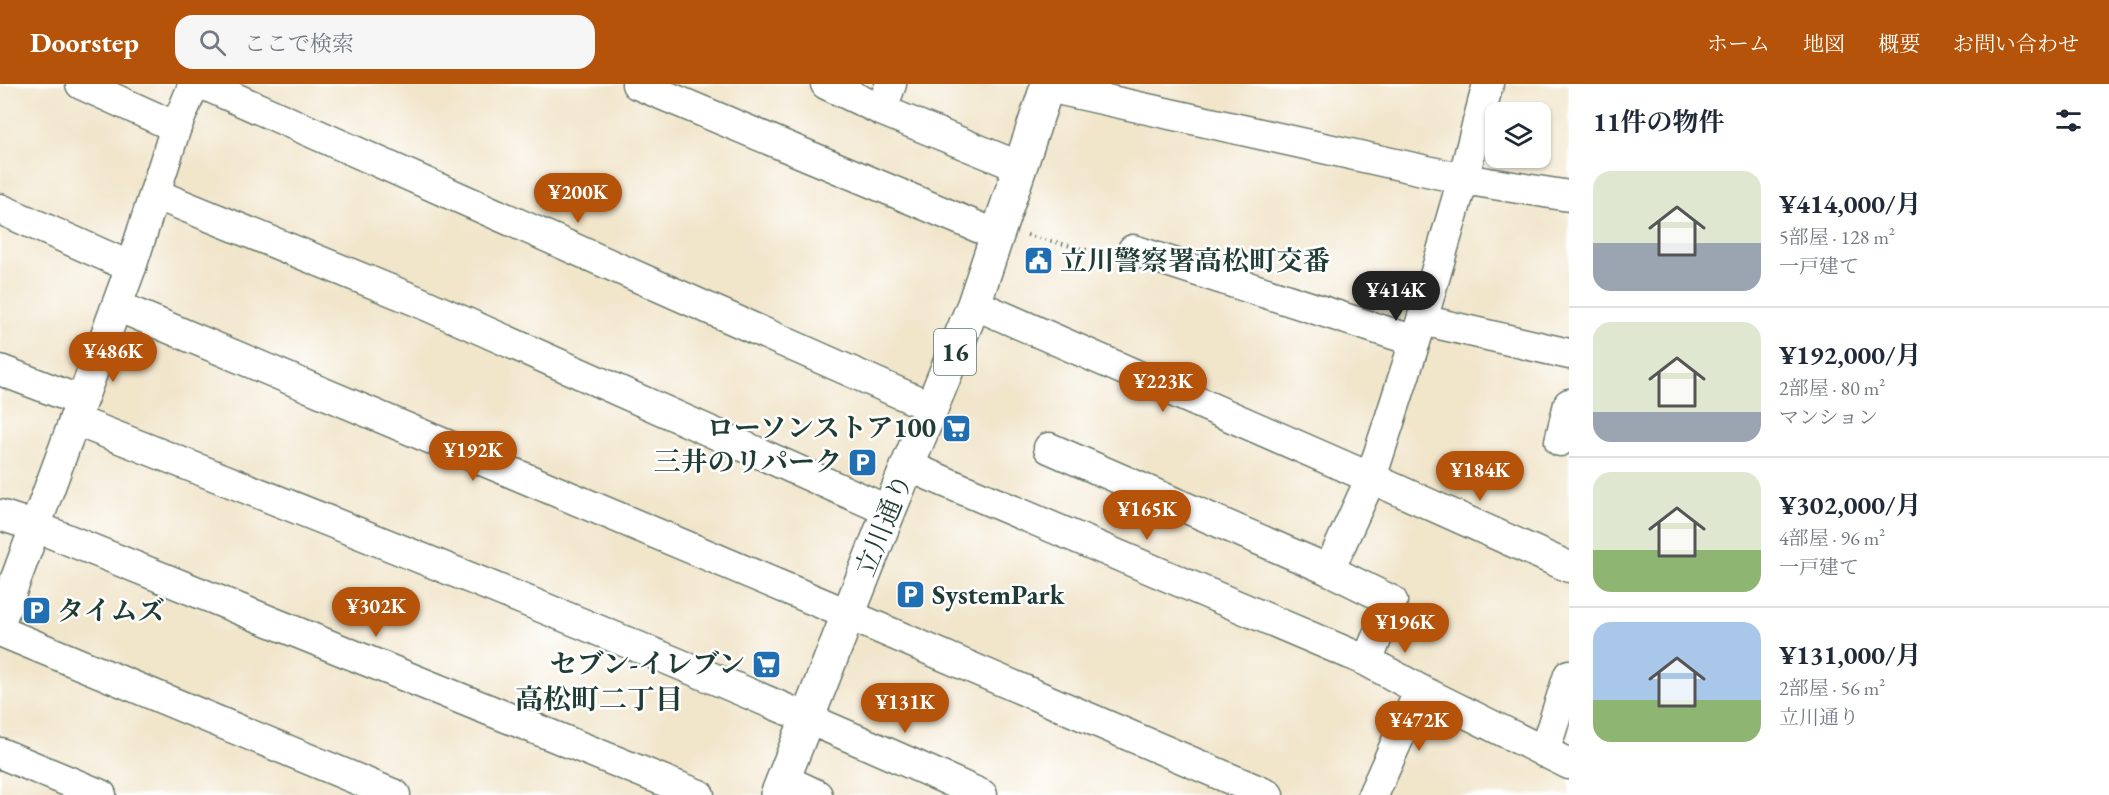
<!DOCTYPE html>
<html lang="ja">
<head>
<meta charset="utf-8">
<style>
  body { margin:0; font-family:"EB Garamond","Noto Serif JP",serif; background:#f6f6f7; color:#1f2937; height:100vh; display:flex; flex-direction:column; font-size:22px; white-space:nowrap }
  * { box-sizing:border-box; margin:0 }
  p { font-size:20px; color:#747a83 }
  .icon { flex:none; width:33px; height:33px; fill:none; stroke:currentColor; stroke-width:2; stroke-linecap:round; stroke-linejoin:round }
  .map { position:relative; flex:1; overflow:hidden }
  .sheet { display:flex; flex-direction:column; background:#fff; width:540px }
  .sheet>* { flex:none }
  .fabs { position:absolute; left:1485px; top:18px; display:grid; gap:12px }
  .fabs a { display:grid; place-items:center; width:66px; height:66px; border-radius:12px; background:#fff; box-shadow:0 2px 4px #0004; font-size:30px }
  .price { position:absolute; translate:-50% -51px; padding:0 14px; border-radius:21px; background:#b45309; color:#fff; font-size:20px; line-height:39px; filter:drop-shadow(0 2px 3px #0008) }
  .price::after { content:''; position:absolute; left:50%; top:36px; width:18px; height:14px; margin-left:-9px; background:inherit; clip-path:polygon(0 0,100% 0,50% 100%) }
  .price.active { background:#222; color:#fff }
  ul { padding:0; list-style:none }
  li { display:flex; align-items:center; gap:18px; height:150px; padding:0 24px }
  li+li { border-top:2px solid #e0e1e3 }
  li span { display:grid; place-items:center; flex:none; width:168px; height:120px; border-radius:18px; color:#555 }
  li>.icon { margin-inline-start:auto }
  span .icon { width:72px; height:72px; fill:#fffc; stroke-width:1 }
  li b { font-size:26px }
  h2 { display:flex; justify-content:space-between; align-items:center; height:72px; padding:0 24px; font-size:26px }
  header { display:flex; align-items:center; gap:36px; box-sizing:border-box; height:84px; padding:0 30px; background:#b45309; color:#fff }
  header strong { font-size:28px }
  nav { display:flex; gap:33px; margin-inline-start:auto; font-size:21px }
  .search { width:420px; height:54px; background:#f6f6f7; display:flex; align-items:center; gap:15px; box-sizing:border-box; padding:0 21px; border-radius:18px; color:#747a83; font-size:22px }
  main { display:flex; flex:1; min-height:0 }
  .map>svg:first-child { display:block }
</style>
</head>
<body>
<header>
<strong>Doorstep</strong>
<div class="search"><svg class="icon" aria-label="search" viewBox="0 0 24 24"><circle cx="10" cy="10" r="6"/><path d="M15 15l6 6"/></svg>ここで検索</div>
<nav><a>ホーム</a><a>地図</a><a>概要</a><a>お問い合わせ</a></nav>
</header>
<main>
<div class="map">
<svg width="1569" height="711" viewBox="0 0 1569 711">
  <rect width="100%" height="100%" fill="#fff"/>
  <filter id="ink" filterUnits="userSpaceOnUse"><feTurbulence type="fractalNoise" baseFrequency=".0167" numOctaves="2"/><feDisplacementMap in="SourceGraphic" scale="12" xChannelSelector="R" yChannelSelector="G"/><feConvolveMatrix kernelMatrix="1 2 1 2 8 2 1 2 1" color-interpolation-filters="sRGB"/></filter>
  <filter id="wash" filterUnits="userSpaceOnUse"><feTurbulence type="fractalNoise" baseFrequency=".008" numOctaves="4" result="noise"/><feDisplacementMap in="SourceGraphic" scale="24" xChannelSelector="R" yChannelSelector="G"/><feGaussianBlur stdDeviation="1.35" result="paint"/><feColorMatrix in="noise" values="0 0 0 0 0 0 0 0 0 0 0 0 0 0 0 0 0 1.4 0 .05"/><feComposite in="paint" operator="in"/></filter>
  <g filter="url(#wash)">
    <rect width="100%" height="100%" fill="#f1e5ca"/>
  </g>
  <g filter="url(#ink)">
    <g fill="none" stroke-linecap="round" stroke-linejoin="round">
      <defs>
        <g id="minor">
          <polyline points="81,0 176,43"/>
          <polyline points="203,0 933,324"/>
          <polyline points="637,0 997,151"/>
          <polyline points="826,0 881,26 1020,83"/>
          <polyline points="1048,3 1463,95 1569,112"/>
          <polyline points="881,26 891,0"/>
          <polyline points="155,110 417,217 889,427"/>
          <polyline points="0,125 131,183"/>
          <polyline points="1133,166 1415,257"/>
          <polyline points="974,220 1371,394 1569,483"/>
          <polyline points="117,222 828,522 1268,711"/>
          <polyline points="1422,236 1569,270"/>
          <polyline points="0,286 81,317"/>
          <path d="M74 336C378 456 683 577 982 711"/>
          <polyline points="1560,357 1569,320"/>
          <polyline points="1049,364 1329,486 1392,517 1367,577"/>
          <polyline points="908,382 1367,577 1420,606 1569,680"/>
          <polyline points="0,431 34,442 699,711"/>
          <polyline points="1329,486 1371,394 1422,236 1463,95 1488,0"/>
          <polyline points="0,538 131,183 176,43 194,0"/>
          <polyline points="0,547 395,711"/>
          <polyline points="1544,668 1569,591"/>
          <polyline points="0,669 101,711"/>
          <polyline points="783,695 817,711"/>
          <polyline points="1373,711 1420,606"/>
        </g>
        <polyline id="major" points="777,711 889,427 974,220 1048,0"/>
      </defs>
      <use href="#minor" stroke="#687868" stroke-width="33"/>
      <use href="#major" stroke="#687868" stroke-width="36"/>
      <polyline stroke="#687868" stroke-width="4" stroke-dasharray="1.5 4.5" stroke-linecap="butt" points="1027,151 1107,171"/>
      <use href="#minor" stroke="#fff" stroke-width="30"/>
      <use href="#major" stroke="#fff" stroke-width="33"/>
    </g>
  </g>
  <defs>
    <symbol id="civic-square" viewBox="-11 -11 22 22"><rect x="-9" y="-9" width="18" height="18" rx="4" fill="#1f6fb2" stroke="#fff"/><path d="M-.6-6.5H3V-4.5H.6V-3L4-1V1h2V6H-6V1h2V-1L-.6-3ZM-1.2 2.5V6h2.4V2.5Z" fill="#fff"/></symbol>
    <symbol id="supermarket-square" viewBox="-11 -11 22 22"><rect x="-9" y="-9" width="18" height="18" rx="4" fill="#1f6fb2" stroke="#fff"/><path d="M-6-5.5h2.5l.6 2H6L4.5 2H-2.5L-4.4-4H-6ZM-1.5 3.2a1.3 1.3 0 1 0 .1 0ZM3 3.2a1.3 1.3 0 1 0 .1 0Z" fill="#fff"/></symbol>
    <symbol id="parking-square" viewBox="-11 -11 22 22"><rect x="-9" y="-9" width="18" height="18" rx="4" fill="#1f6fb2" stroke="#fff"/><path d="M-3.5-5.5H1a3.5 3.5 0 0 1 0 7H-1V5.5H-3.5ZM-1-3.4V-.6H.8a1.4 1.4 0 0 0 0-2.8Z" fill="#fff"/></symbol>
  </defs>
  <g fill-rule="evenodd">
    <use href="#civic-square" x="1022" y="160" width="33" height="33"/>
    <use href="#supermarket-square" x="940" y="328" width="33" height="33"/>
    <use href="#parking-square" x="846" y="362" width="33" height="33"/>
    <use href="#parking-square" x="894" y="494" width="33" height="33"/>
    <use href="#parking-square" x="20" y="510" width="33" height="33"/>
    <use href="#supermarket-square" x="750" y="564" width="33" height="33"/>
  </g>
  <g text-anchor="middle" stroke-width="5" stroke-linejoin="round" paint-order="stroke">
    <rect fill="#fff" stroke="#627771" stroke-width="1.5" x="934" y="245" width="42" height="46" rx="4.5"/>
    <g font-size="26" font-weight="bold" fill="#1f3d34">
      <text x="955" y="277">16</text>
    </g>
    <g font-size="27" font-weight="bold" fill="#1f3d34" stroke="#fff" text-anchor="start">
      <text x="1060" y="186">立川警察署高松町交番</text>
      <text x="936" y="353" text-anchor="end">ローソンストア100</text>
      <text x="842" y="387" text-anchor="end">三井のリパーク</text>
      <text x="932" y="520">SystemPark</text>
      <text x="57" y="536">タイムズ</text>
      <text x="745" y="589" text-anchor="end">セブン-イレブン</text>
    </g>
    <g font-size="27" fill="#1f3d34" stroke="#fff">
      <text transform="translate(884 441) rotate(-68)" y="9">立川通り</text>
    </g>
    <g font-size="28" font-weight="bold" fill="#1f3d34" stroke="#fff">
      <text x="599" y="625">高松町二丁目</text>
    </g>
  </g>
</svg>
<div class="fabs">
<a><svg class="icon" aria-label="layers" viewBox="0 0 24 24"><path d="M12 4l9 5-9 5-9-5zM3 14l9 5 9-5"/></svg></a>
</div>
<b class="price" style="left:578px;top:140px">¥200K</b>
<b class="price active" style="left:1396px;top:238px">¥414K</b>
<b class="price" style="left:113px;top:299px">¥486K</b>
<b class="price" style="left:1163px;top:329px">¥223K</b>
<b class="price" style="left:473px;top:398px">¥192K</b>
<b class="price" style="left:1480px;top:418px">¥184K</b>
<b class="price" style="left:1147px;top:457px">¥165K</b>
<b class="price" style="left:376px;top:554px">¥302K</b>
<b class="price" style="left:1405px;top:570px">¥196K</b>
<b class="price" style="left:905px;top:650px">¥131K</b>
<b class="price" style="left:1419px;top:668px">¥472K</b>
</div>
<section class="sheet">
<h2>11件の物件<svg class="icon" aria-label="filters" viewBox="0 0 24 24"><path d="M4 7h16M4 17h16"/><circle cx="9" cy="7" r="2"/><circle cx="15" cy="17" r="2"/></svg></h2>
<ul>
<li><span style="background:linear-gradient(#dfe7d0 60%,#9aa5b1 0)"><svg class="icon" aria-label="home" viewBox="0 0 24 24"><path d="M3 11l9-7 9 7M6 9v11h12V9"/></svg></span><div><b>¥414,000/月</b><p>5部屋 · 128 m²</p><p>一戸建て</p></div></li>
<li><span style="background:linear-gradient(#dfe7d0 75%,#9aa5b1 0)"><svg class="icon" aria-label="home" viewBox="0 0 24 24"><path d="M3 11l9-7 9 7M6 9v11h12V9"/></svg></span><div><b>¥192,000/月</b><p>2部屋 · 80 m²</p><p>マンション</p></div></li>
<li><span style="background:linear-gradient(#dfe7d0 65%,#8fb573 0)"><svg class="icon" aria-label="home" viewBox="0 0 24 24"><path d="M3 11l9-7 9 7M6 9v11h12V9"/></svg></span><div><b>¥302,000/月</b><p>4部屋 · 96 m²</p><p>一戸建て</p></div></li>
<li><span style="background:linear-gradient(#a9c7e8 65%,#8fb573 0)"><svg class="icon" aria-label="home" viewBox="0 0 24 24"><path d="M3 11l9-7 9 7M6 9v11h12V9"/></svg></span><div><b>¥131,000/月</b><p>2部屋 · 56 m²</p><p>立川通り</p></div></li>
</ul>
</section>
</main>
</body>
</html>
